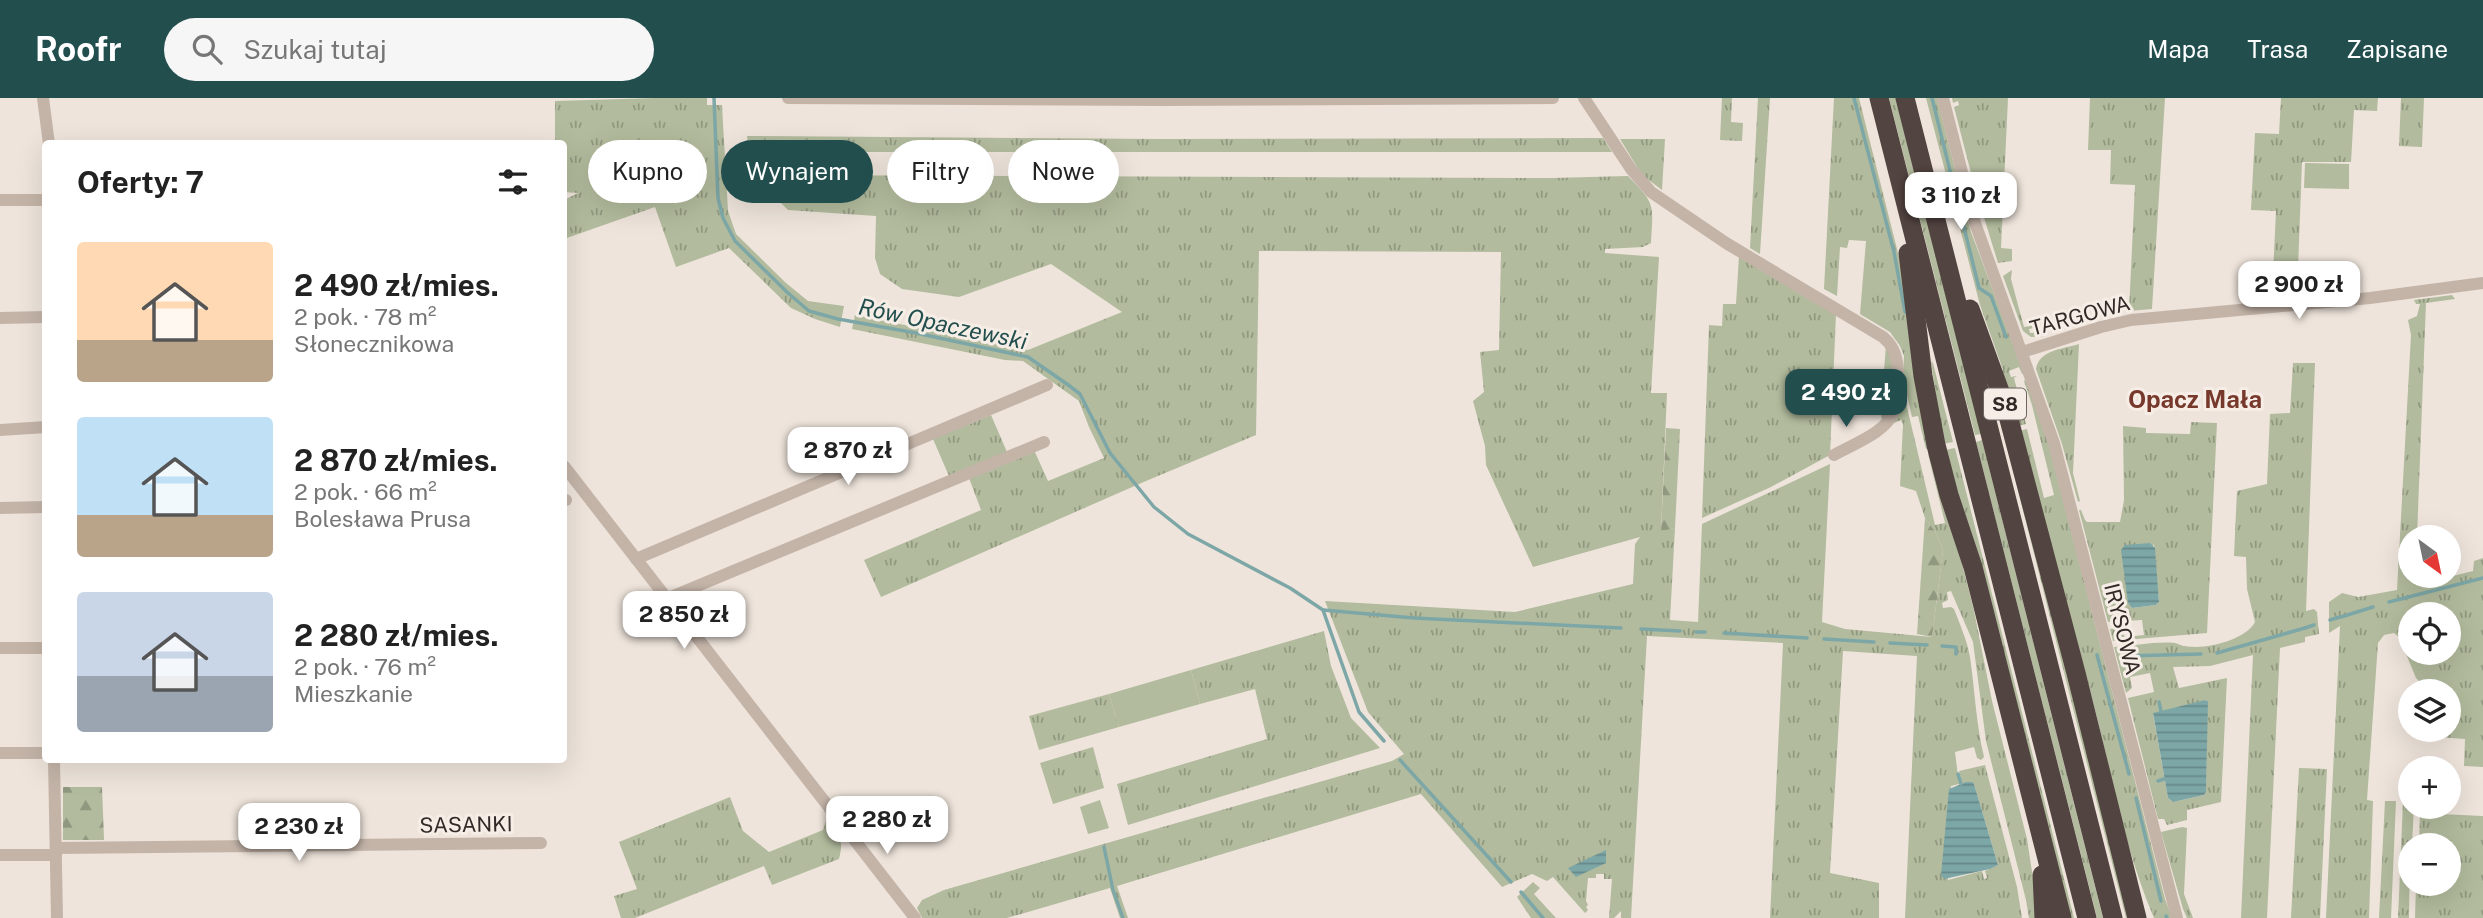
<!DOCTYPE html>
<html lang="pl">
<head>
<meta charset="utf-8">
<style>
  body { margin:0; font-family:"Public Sans",sans-serif; background:#f6f6f6; color:#222; height:100vh; display:flex; flex-direction:column; font-size:26px; white-space:nowrap }
  * { box-sizing:border-box; margin:0 }
  p { font-size:23px; color:#767676 }
  .icon { flex:none; width:38px; height:38px; fill:none; stroke:currentColor; stroke-width:2; stroke-linecap:round; stroke-linejoin:round }
  .map { position:relative; flex:1; overflow:hidden }
  .sheet { position:absolute; left:42px; top:42px; width:525px; height:623px; display:flex; flex-direction:column; background:#fff; border-radius:7px; box-shadow:0 7px 28px #0002 }
  .sheet>* { flex:none }
  .banner { position:absolute; left:588px; top:42px; width:665px; height:63px; display:flex; gap:14px }
  .needle { width:46px; rotate:147deg }
  .buttons { position:absolute; left:2398px; top:427px; display:grid; gap:14px }
  .buttons a { display:grid; place-items:center; width:63px; height:63px; border-radius:50%; background:#fff; box-shadow:0 7px 28px #0002; font-size:35px }
  .price { position:absolute; translate:-50% -60px; padding:0 16px; border-radius:14px; background:#fff; color:#222; font-size:23px; line-height:46px; filter:drop-shadow(0 2px 4px #0008) }
  .price::after { content:''; position:absolute; left:50%; top:42px; width:21px; height:16px; margin-left:-10px; background:inherit; clip-path:polygon(0 0,100% 0,50% 100%) }
  .price.on { background:#224e4e; color:#fff }
  ul { padding:0; list-style:none }
  li { display:flex; align-items:center; gap:21px; height:175px; padding:0 35px }
  li span { display:grid; place-items:center; flex:none; width:196px; height:140px; border-radius:7px; color:#555 }
  li>.icon { margin-inline-start:auto }
  span .icon { width:84px; height:84px; fill:#fffc; stroke-width:1 }
  li b { font-size:30px }
  h2 { display:flex; justify-content:space-between; align-items:center; height:84px; padding:0 35px; font-size:30px }
  .chip { padding:0 24px; border-radius:32px; background:#fff; box-shadow:0 7px 28px #0002; font-size:24px; line-height:63px }
  .chip.on { background:#224e4e; color:#fff }
  header { display:flex; align-items:center; gap:42px; box-sizing:border-box; height:98px; padding:0 35px; background:#224e4e; color:#fff }
  header strong { font-size:33px }
  nav { display:flex; gap:38px; margin-inline-start:auto; font-size:24px }
  .search { width:490px; height:63px; background:#f6f6f6; display:flex; align-items:center; gap:18px; box-sizing:border-box; padding:0 24px; border-radius:38px; color:#767676; font-size:26px }
  .map>svg:first-child { display:block }
</style>
</head>
<body>
<header>
<strong>Roofr</strong>
<div class="search"><svg class="icon" aria-label="search" viewBox="0 0 24 24"><circle cx="10" cy="10" r="6"/><path d="M15 15l6 6"/></svg>Szukaj tutaj</div>
<nav><a>Mapa</a><a>Trasa</a><a>Zapisane</a></nav>
</header>
<div class="map">
<svg width="2483" height="820" viewBox="0 0 2483 820">
  <defs>
    <pattern id="grass-tufts" width="24" height="20" patternUnits="userSpaceOnUse" patternTransform="scale(1.75)"><rect width="24" height="20" fill="#b2bb9d"/><path d="M3 7l-1-3M5 7V3M7 7l1-3M15 17l-1-3M17 17v-4M19 17l1-3" fill="none" stroke="#919880"/></pattern>
    <pattern id="forest-firs" width="22" height="20" patternUnits="userSpaceOnUse" patternTransform="scale(1.75)"><rect width="22" height="20" fill="#b2bb9d"/><path d="M5 1l3.5 6h-7zM16 11l3.5 6h-7z" fill="#919880"/></pattern>
    <pattern id="water-rules" width="6" height="5" patternUnits="userSpaceOnUse" patternTransform="scale(1.75)"><rect width="6" height="5" fill="#7da7a7"/><path d="M0 2.5h6" fill="none" stroke="#678888"/></pattern>
  </defs>
  <rect width="100%" height="100%" fill="#eee4db"/>
  <g fill="url(#grass-tufts)" fill-rule="evenodd">
    <polygon points="656,0 707,0 707,7 722,7 728,113 736,136 786,185 808,203 844,208 840,229 815,221 791,210 729,150 676,169 655,109 564,141 564,102 578,95 564,94 564,46 555,46 555,3"/>
    <polygon points="1722,0 1732,0 1731,24 1743,25 1742,43 1720,42"/>
    <polygon points="1758,0 1770,0 1760,156 1750,150"/>
    <polygon points="1834,0 1859,0 1901,167 1930,350 1926,351 1918,318 1912,319 1903,279 1904,258 1900,248 1890,234 1860,216 1866,143 1849,142 1847,150 1840,149 1837,198 1824,191"/>
    <polygon points="1889,0 1896,0 1981,336 1975,337"/>
    <polygon points="1926,0 1937,0 1971,134 2024,275 2022,276 2019,269 2009,273 2011,279 2017,278 2014,280 2026,326 2018,328 2002,273 2003,272 1980,207"/>
    <polygon points="1952,0 2008,0 2001,150 2012,151 2012,163 1998,165 1974,87 1980,85 1979,82 1973,83 1954,9 1959,7 1958,3 1953,5"/>
    <polygon points="2090,0 2165,0 2152,211 2129,213 2135,87 2110,86 2111,52 2088,52"/>
    <polygon points="2281,0 2378,0 2377,13 2354,12 2351,64 2302,64 2297,198 2287,200 2288,187 2293,182 2290,172 2285,171 2279,175 2277,181 2281,197 2272,197 2276,113 2251,112 2255,35 2279,36"/>
    <polygon points="2401,0 2424,0 2422,49 2399,48"/>
    <polygon points="747,38 1162,41 1603,40 1612,54 749,54"/>
    <polygon points="1620,41 1665,41 1662,92 1642,77"/>
    <path d="M753 77 1553 80 1628 78C1656 107 1653 105 1651 145L1643 149 1605 151V155L1659 159 1651 295H1667L1661 432 1675 430 1670 522 1698 524 1702 426 1830 366 1822 524 1845 531 1932 539 1943 452 1935 433 1925 420 1916 393 1900 388 1903 326 1901 322 1891 326 1901 284 1935 427 1945 425 1928 356 1934 354 1974 513 1992 603 2027 741 2039 820H2029L2026 802 1986 643 1973 544 1951 493 1947 494 1948 502 1942 505 1943 510 1951 509 1954 511C1960 527 1967 542 1970 559 1975 593 1976 626 1984 659L1981 662 1977 660 1974 649 1955 654 1959 686 1951 688 1948 782 1982 773 1984 781 1987 780 1985 773 1998 767 1974 686 1962 685 1959 673 1985 667 2017 789 2022 820H1905L1917 558 1843 553 1830 775 1879 785V820H1770L1783 545 1647 538 1631 820H1621V813L1614 820H1609L1612 781H1604V776H1596V780H1588L1586 803 1588 807 1586 809 1588 812 1585 815 1553 779 1547 783 1532 776 1502 789 1421 696 1117 788 1128 820H1120L1110 790 1007 820H922L917 810 922 802 944 792 1392 663 1404 656 1368 614 1325 503 1515 514 1633 486 1635 446 1640 439 1533 469 1486 367 1485 348 1473 303 1484 294 1480 254 1499 252 1501 154 1259 153 1256 337 1146 383 881 499 864 462 981 412 969 380 1034 352 1048 383 1104 360 1089 329 1079 303 1023 263 1005 262 852 231 855 217 1028 252 1122 214 1051 166 959 199 902 191 880 176 875 160 876 118 788 112Z"/>
    <polygon points="1739,158 1836,216 1830,357 1771,389 1702,420 1709,227 1722,228 1723,206 1736,206"/>
    <polygon points="2012,172 2011,181 2024,229 2038,227 2038,229 2029,231 2030,235 2041,234 2044,238 2031,239 2023,233 2003,178"/>
    <path d="M2452 197 2455 201 2426 205 2417 439H2410V478H2416V487L2473 473 2474 463 2483 460V669L2464 668 2465 641 2423 638 2424 632H2448V593H2426V583H2419L2416 580 2399 539 2394 535 2384 537 2378 545 2367 702 2373 703 2369 820H2326L2340 528 2329 535V504L2342 495 2358 499 2397 492 2411 237 2408 222 2417 218 2420 206H2416L2414 202ZM2448 516V555H2410V516Z"/>
    <path d="M2079 246 2073 375 2080 403 2078 404 2062 346 2036 271C2039 252 2063 251 2079 246Z"/>
    <polygon points="1886,247 1894,260 1891,310 1882,327 1881,311"/>
    <polygon points="1931,263 1933,265 1953,344 1943,346"/>
    <path d="M2293 265H2315L2306 513 2314 511 2317 514 2319 536 2305 539V544L2280 550 2267 820H2241L2253 557 2210 568 2173 569 2179 590 2227 580 2221 704 2187 712V722L2167 727 2164 721H2158L2128 600 2154 594 2150 575 2130 579 2132 590 2126 595 2114 549C2133 548 2156 543 2175 545 2180 546 2181 548 2185 548 2205 552 2246 542 2255 524L2247 491 2246 459 2234 458 2237 393 2267 386 2270 316 2290 315ZM2207 602 2206 694 2204 697 2173 704 2168 700 2153 616Z"/>
    <path d="M2026 281 2048 342 2165 801 2172 820H2154C2124 750 2111 673 2092 600 2069 511 2042 423 2019 333L2027 331 2044 400 2054 397 2032 307 2024 283Z"/>
    <polygon points="991,317 1007,354 949,378 933,341"/>
    <path d="M2191 324 2217 325 2207 535 2113 543 2110 531 2120 530 2125 539 2144 537 2142 522 2108 524 2079 412H2081L2085 422 2087 424H2120L2124 402 2123 328 2146 330V335L2190 336ZM2154 446 2159 504 2156 507 2132 510 2128 505Z"/>
    <polygon points="2004,337 2132,820 2126,820"/>
    <polygon points="1982,342 2103,820 2097,820 1976,344"/>
    <polygon points="1955,350 2074,820 2068,820 1945,352"/>
    <polygon points="1324,533 1331,568 1351,620 1380,650 1128,727 1117,686 1267,641 1255,591 1200,606 1191,572"/>
    <polygon points="1109,596 1119,629 1039,652 1029,618"/>
    <polygon points="1093,649 1104,690 1053,706 1040,665"/>
    <polygon points="2299,670 2327,671 2320,820 2291,820"/>
    <path d="M730 699 743 733 769 754 823 732 827 720C840 735 844 742 839 761L772 787 764 768 635 820H621L614 798 637 791 619 744Z"/>
    <polygon points="2385,703 2396,703 2391,820 2379,820"/>
    <polygon points="2403,703 2410,703 2410,709 2414,709 2412,747 2410,747 2409,820 2398,820"/>
    <polygon points="2420,715 2483,718 2483,820 2415,820 2416,786 2448,786 2448,747 2419,747"/>
    <polygon points="2182,729 2187,730 2184,796 2193,820 2187,820 2183,811 2161,734"/>
    <polygon points="1533,784 1540,790 1534,796 1556,820 1531,820 1517,799"/>
  </g>
  <g fill="url(#forest-firs)">
    <polygon points="1666,330 1680,331 1675,430 1661,433"/>
    <polygon points="1925,420 1935,433 1943,452 1932,539 1917,536"/>
    <polygon points="63,689 102,689 104,742 63,742"/>
  </g>
  <g fill="#b2bb9d">
    <polygon points="2305,65 2349,66 2349,91 2304,90"/>
    <polygon points="1191,572 1200,606 1119,629 1109,596"/>
    <polygon points="1100,702 1109,730 1088,736 1080,709"/>
  </g>
  <g fill="url(#water-rules)">
    <polygon points="2150,445 2155,450 2159,504 2156,507 2132,510 2128,505 2121,452 2125,447"/>
    <polygon points="2205,602 2208,603 2206,694 2204,697 2173,704 2168,700 2153,615"/>
    <polygon points="1966,684 1972,684 1974,686 1998,767 1990,771 1944,781 1941,777 1949,691"/>
    <polygon points="1606,752 1606,765 1576,779 1568,770"/>
  </g>
  <g fill="none" stroke-linecap="round" stroke-linejoin="round">
    <g stroke="#7da7a7" stroke-width="3.5">
      <polyline points="714,0 718,100 723,120 735,143 788,195 809,213 838,221 916,235 1028,259 1067,286 1080,296 1110,355 1154,409 1188,436 1290,490 1323,512 1359,614 1384,643"/>
      <polyline points="1854,0 1894,154 1905,214"/>
      <polyline points="1932,0 1979,190 1991,198 2006,239"/>
      <polyline points="2389,504 2483,480"/>
      <polyline points="1323,512 1414,520 1621,530"/>
      <polyline points="2341,519 2373,509"/>
      <polyline points="2330,522 2340,519"/>
      <polyline points="2305,530 2314,527"/>
      <polyline points="1641,531 1680,533"/>
      <polyline points="1696,534 1705,534"/>
      <polyline points="1724,535 1807,540"/>
      <polyline points="1824,541 1874,544"/>
      <polyline points="1890,545 1927,547"/>
      <polyline points="1942,548 1956,549 1956,556"/>
      <polyline points="2217,555 2305,530"/>
      <polyline points="2097,557 2129,676"/>
      <polyline points="2124,558 2201,556"/>
      <polyline points="2159,604 2161,613"/>
      <polyline points="1400,662 1511,784"/>
      <polyline points="1958,676 1961,686"/>
      <polyline points="2158,683 2164,681"/>
      <polyline points="2136,700 2161,803"/>
      <polyline points="1104,749 1113,792 1123,820"/>
      <polyline points="1521,794 1543,820"/>
      <polyline points="2166,818 2167,820"/>
    </g>
    <g stroke="#c4b4a8" stroke-width="12">
      <polyline points="43,0 49,46"/>
      <polyline points="788,0 1162,2 1553,0"/>
      <path d="M1584 0 1631 71 1651 94 1726 145 1883 239C1905 257 1897 288 1894 313 1886 335 1853 346 1834 357"/>
      <polyline points="1943,0 1975,125 2054,345 2177,820"/>
      <polyline points="0,102 46,102"/>
      <polyline points="0,220 46,219"/>
      <polyline points="2022,254 2101,229 2131,222 2370,200 2483,185"/>
      <polyline points="0,332 46,329"/>
      <polyline points="564,368 915,820"/>
      <polyline points="564,402 566,402"/>
      <polyline points="0,410 46,409"/>
      <polyline points="636,461 1047,287"/>
      <polyline points="666,501 1044,344"/>
      <polyline points="0,550 46,550"/>
      <polyline points="0,655 46,655"/>
      <polyline points="54,662 57,820"/>
      <polyline points="56,750 541,745"/>
      <polyline points="0,757 56,757"/>
    </g>
    <g stroke="#524440" stroke-width="19">
      <polyline points="1879,0 2087,820"/>
      <polyline points="1905,0 2113,820"/>
      <polyline points="1908,155 1923,278 1936,347 1949,397 1973,469 2062,820"/>
      <polyline points="1970,211 2006,310 2076,575 2137,820"/>
      <polyline points="2042,777 2044,820"/>
    </g>
  </g>
  <g text-anchor="middle" stroke-width="6" stroke-linejoin="round" paint-order="stroke">
    <rect fill="#f6eee6" stroke="#6d6560" stroke-width="2" x="1984" y="290.5" width="42" height="31" rx="5"/>
    <g font-size="19" font-weight="bold" fill="#322a27">
      <text x="2005" y="313">S8</text>
    </g>
    <g font-size="21" fill="#322a27" stroke="#f6eee6">
      <text transform="translate(2080 218) rotate(-15)" y="7">TARGOWA</text>
      <text transform="translate(2122 531) rotate(76)" y="7">IRYSOWA</text>
      <text transform="translate(466 727) rotate(-1)" y="7">SASANKI</text>
    </g>
    <g font-size="23" font-style="italic" fill="#224e4e" stroke="#f6eee6">
      <text transform="translate(943 226) rotate(12)" y="8">Rów Opaczewski</text>
    </g>
    <g font-size="24" font-weight="bold" fill="#77392b" stroke="#f6eee6">
      <text x="2195" y="310">Opacz Mała</text>
    </g>
  </g>
</svg>
<div class="buttons">
<a><svg class="needle" viewBox="-14 -14 28 28"><path d="M0-13l5 13h-10z" fill="#e53935"/><path d="M0 13l5-13h-10z" fill="#767676"/></svg></a>
<a><svg class="icon" aria-label="locate" viewBox="0 0 24 24"><circle cx="12" cy="12" r="6"/><path d="M12 2v4M12 18v4M2 12h4M18 12h4"/></svg></a>
<a><svg class="icon" aria-label="layers" viewBox="0 0 24 24"><path d="M12 4l9 5-9 5-9-5zM3 14l9 5 9-5"/></svg></a>
<a>+</a>
<a>−</a>
</div>
<b class="price" style="left:1961px;top:134px">3 110 zł</b>
<b class="price" style="left:2299px;top:223px">2 900 zł</b>
<b class="price on" style="left:1846px;top:331px">2 490 zł</b>
<b class="price" style="left:848px;top:389px">2 870 zł</b>
<b class="price" style="left:684px;top:553px">2 850 zł</b>
<b class="price" style="left:887px;top:758px">2 280 zł</b>
<b class="price" style="left:299px;top:765px">2 230 zł</b>
<div class="banner">
<a class="chip">Kupno</a>
<a class="chip on">Wynajem</a>
<a class="chip">Filtry</a>
<a class="chip">Nowe</a>
</div>
<section class="sheet">
<h2>Oferty: 7<svg class="icon" aria-label="filters" viewBox="0 0 24 24"><path d="M4 7h16M4 17h16"/><circle cx="9" cy="7" r="2"/><circle cx="15" cy="17" r="2"/></svg></h2>
<ul>
<li><span style="background:linear-gradient(#ffd9b3 70%,#b9a48a 0)"><svg class="icon" aria-label="home" viewBox="0 0 24 24"><path d="M3 11l9-7 9 7M6 9v11h12V9"/></svg></span><div><b>2 490 zł/mies.</b><p>2 pok. · 78 m²</p><p>Słonecznikowa</p></div></li>
<li><span style="background:linear-gradient(#bfe0f5 70%,#b9a48a 0)"><svg class="icon" aria-label="home" viewBox="0 0 24 24"><path d="M3 11l9-7 9 7M6 9v11h12V9"/></svg></span><div><b>2 870 zł/mies.</b><p>2 pok. · 66 m²</p><p>Bolesława Prusa</p></div></li>
<li><span style="background:linear-gradient(#c9d6e8 60%,#9aa5b1 0)"><svg class="icon" aria-label="home" viewBox="0 0 24 24"><path d="M3 11l9-7 9 7M6 9v11h12V9"/></svg></span><div><b>2 280 zł/mies.</b><p>2 pok. · 76 m²</p><p>Mieszkanie</p></div></li>
</ul>
</section>
</div>
</body>
</html>
